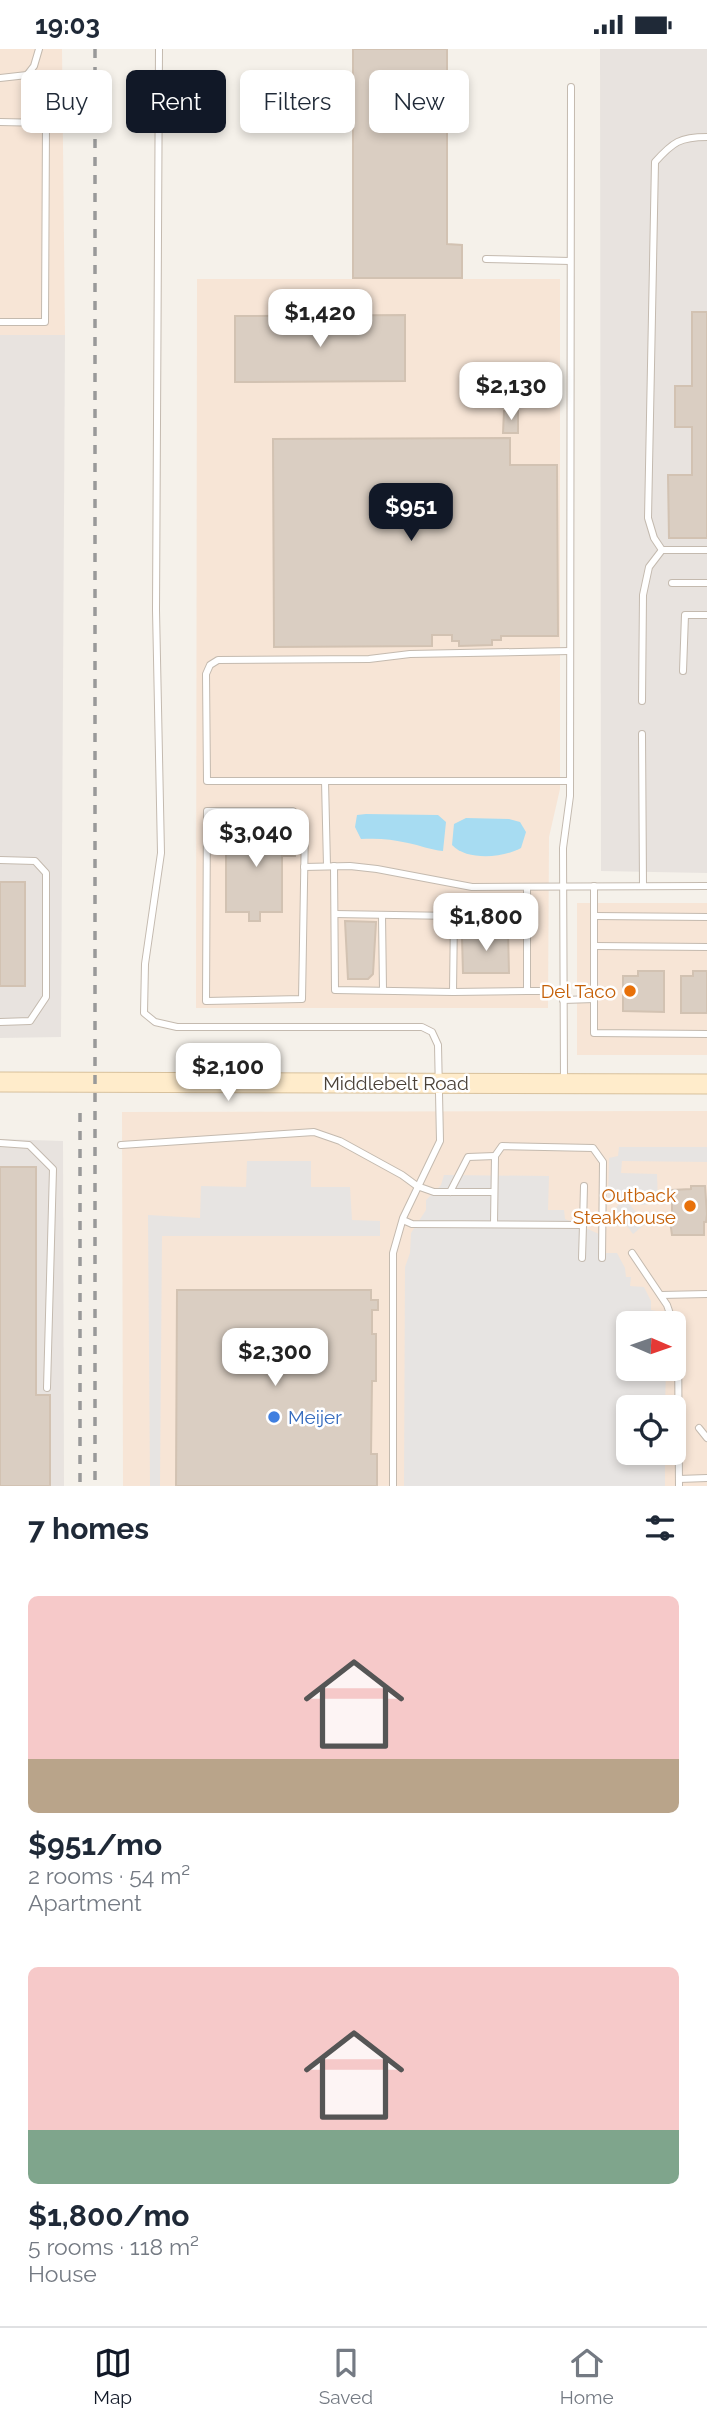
<!DOCTYPE html>
<html lang="en">
<head>
<meta charset="utf-8">
<style>
  body { margin:0; font-family:Raleway,sans-serif; background:#f2f2f3; color:#1f2937; height:100vh; display:flex; flex-direction:column; font-size:26px; white-space:nowrap }
  * { box-sizing:border-box; margin:0 }
  p { font-size:23px; color:#747a83 }
  .icon { flex:none; width:38px; height:38px; fill:none; stroke:currentColor; stroke-width:2; stroke-linecap:round; stroke-linejoin:round }
  .map { position:relative; height:1437px; overflow:hidden }
  .drawer { display:flex; flex-direction:column; background:#fff; flex:1 }
  .drawer>* { flex:none }
  .top-card { position:absolute; left:21px; top:21px; width:665px; height:63px; display:flex; gap:14px }
  .needle { width:46px; rotate:92deg }
  .buttons { position:absolute; left:616px; top:1262px; display:grid; gap:14px }
  .buttons a { display:grid; place-items:center; width:70px; height:70px; border-radius:10px; background:#fff; box-shadow:0 4px 10px #0003; font-size:35px }
  .price { position:absolute; translate:-50% -60px; padding:0 16px; border-radius:14px; background:#fff; color:#222; font-size:23px; line-height:46px; filter:drop-shadow(0 2px 4px #0008) }
  .price::after { content:''; position:absolute; left:50%; top:42px; width:21px; height:16px; margin-left:-10px; background:inherit; clip-path:polygon(0 0,100% 0,50% 100%) }
  .price.active { background:#111827; color:#fff }
  ul { padding:0; list-style:none }
  li { display:grid; align-content:center; gap:14px; height:371px; padding:0 28px }
  li span { display:grid; place-items:center; height:217px; border-radius:10px; color:#555 }
  li>.icon { margin-inline-start:auto }
  span .icon { width:126px; height:126px; fill:#fffc; stroke-width:1 }
  li b { font-size:30px }
  h2 { display:flex; justify-content:space-between; align-items:center; height:84px; padding:0 28px; font-size:30px }
  .chip { padding:0 24px; border-radius:10px; background:#fff; box-shadow:0 4px 10px #0003; font-size:24px; line-height:63px }
  .chip.active { background:#111827; color:#fff }
  .status { display:flex; justify-content:space-between; align-items:center; height:49px; padding:0 35px; background:#fff; direction:ltr }
  .status svg { height:19px; fill:currentColor }
  .tab-bar { display:flex; justify-content:space-around; align-items:center; height:98px; border-top:2px solid #e0e1e3; background:#fff; font-size:19px; color:#747a83 }
  .tab-bar a { display:grid; justify-items:center; gap:4px }
  .tab-bar .active { color:#111827 }
  .map>svg:first-child { display:block }
</style>
</head>
<body>
<div class="status"><b>19:03</b><svg viewBox="0 0 49 12"><path d="M0 12V9h3v3zM5 12V6h3v6zM10 12V3h3v9zM15 12V0h3v12zM26 1h20v11H26zM47 4h2v5h-2z"/></svg></div>
<div class="map">
<svg width="707" height="1437" viewBox="0 0 707 1437">
  <rect width="100%" height="100%" fill="#f5f1ea"/>
  <g fill="#f7e5d6" fill-rule="evenodd">
    <polygon points="0,0 62,0 65,286 0,286"/>
    <polygon points="197,230 560,230 560,740 549,788 548,959 196,959"/>
    <rect x="577" y="854" width="130" height="152"/>
    <path d="M707 1062V1437H123L122 1063ZM628 1274H674V1320H628ZM628 1358H674V1404H628Z"/>
  </g>
  <g fill="#e8e3df">
    <polygon points="600,0 707,0 707,824 601,822"/>
    <polygon points="0,286 65,286 61,988 0,989"/>
    <polygon points="0,1090 63,1092 64,1437 0,1437"/>
  </g>
  <g fill="#e7e4e2">
    <polygon points="619,1098 707,1098 707,1113 622,1112 621,1124 657,1125 658,1154 640,1156 641,1144 623,1147 645,1175 633,1185 615,1161 620,1153 608,1153 609,1109 618,1107"/>
    <polygon points="247,1112 311,1112 311,1138 350,1138 352,1171 380,1172 380,1187 162,1187 160,1437 150,1437 148,1166 200,1169 201,1137 246,1138"/>
    <polygon points="444,1126 549,1127 548,1161 564,1161 565,1170 599,1185 605,1194 605,1204 617,1204 625,1219 626,1228 631,1228 630,1237 644,1238 651,1252 651,1261 656,1262 660,1274 628,1274 628,1320 666,1320 665,1358 628,1358 628,1404 665,1404 665,1437 404,1437 405,1218 410,1204 411,1184 426,1161 426,1151 441,1136"/>
  </g>
  <g fill="#a7dcf2">
    <path d="M366 765 438 766 446 773 443 802C430 801 420 796 408 794 392 790 377 789 361 790L355 778 357 766Z"/>
    <path d="M466 769 509 770 520 773 526 783 521 799C503 809 467 812 452 796L454 775Z"/>
  </g>
  <g fill="#dacec2" stroke="#d2c2b2" stroke-width="2">
    <polygon points="353,0 447,0 447,195 462,196 462,229 353,229"/>
    <polygon points="692,263 707,263 707,489 669,489 668,426 692,426 692,378 675,378 675,337 692,337"/>
    <polygon points="405,266 405,332 235,333 235,267"/>
    <polygon points="504,362 518,362 518,384 503,384"/>
    <polygon points="510,389 510,416 557,416 558,587 501,587 501,591 492,591 492,596 459,597 459,592 452,592 452,586 432,586 432,597 274,598 273,390"/>
    <polygon points="256,770 282,770 282,791 294,791 295,807 282,807 282,863 260,863 260,872 249,872 249,863 226,863 226,782 256,782"/>
    <rect x="0" y="833" width="25" height="104"/>
    <polygon points="345,872 376,873 373,925 368,930 348,930"/>
    <polygon points="508,882 509,924 463,924 462,888 476,888 476,883"/>
    <polygon points="638,922 664,922 664,963 623,962 623,927 638,927"/>
    <polygon points="693,922 707,922 707,964 681,964 681,927 693,927"/>
    <polygon points="0,1118 36,1118 36,1346 50,1346 50,1437 0,1437"/>
    <polygon points="691,1137 705,1137 707,1165 706,1173 704,1173 704,1186 672,1186 669,1165 672,1165 672,1141 691,1140"/>
    <polygon points="177,1241 371,1241 371,1251 378,1251 378,1261 372,1261 372,1285 376,1285 376,1332 372,1332 371,1405 377,1405 377,1437 176,1437"/>
  </g>
  <g fill="none" stroke-linecap="round" stroke-linejoin="round">
    <defs>
      <g id="lane">
        <polyline points="159,0 156,561 161,804 145,915 144,964 155,973 177,978 422,978 432,983 438,996 440,1092 403,1169 393,1204 393,1437"/>
        <polyline points="0,29 27,26 34,17 39,0"/>
        <polyline points="0,73 46,74 45,273 0,273"/>
        <path d="M707 88C680 88 673 93 655 113L648 469 654 489 662 501H707"/>
        <polyline points="486,210 570,212"/>
        <polyline points="672,534 707,534"/>
        <polyline points="683,622 685,566 707,566"/>
        <polyline points="642,652 643,546 649,518 662,501"/>
        <polyline points="642,685 643,837"/>
        <polyline points="325,732 327,817"/>
        <polyline points="570,732 207,732 206,625 210,616 218,611 369,610 410,605 570,602"/>
        <polygon points="207,762 293,762 305,778 302,950 206,952"/>
        <polyline points="0,811 35,812 46,824 46,948 30,972 0,973"/>
        <polyline points="334,817 335,941 453,943"/>
        <polyline points="304,818 350,817 377,820 472,838 707,837"/>
        <polyline points="594,837 594,984 707,985"/>
        <polyline points="527,838 527,942 563,942"/>
        <polyline points="335,865 454,867"/>
        <polyline points="382,866 383,941"/>
        <polyline points="594,867 707,868"/>
        <polyline points="594,897 707,898"/>
        <polyline points="527,942 453,943 454,867 527,867"/>
        <polyline points="563,951 594,950"/>
        <polyline points="564,1033 563,799 570,747 571,38"/>
        <polyline points="0,1094 29,1096 53,1120 47,1339"/>
        <polyline points="121,1096 314,1083 340,1092 402,1126 417,1137 434,1143 494,1143"/>
        <polyline points="450,1143 468,1108 495,1107"/>
        <polyline points="403,1171 412,1175 583,1176 582,1209"/>
        <polyline points="494,1175 495,1107 502,1097 593,1099 603,1113 602,1209"/>
        <polyline points="583,1176 584,1137"/>
        <polyline points="632,1204 667,1256 678,1288 679,1437"/>
        <polyline points="661,1246 707,1245"/>
        <polyline points="699,1379 707,1389"/>
        <polyline points="679,1430 707,1429"/>
      </g>
      <polyline id="secondary" points="0,1033 707,1035"/>
    </defs>
    <use href="#lane" stroke="#c4baaf" stroke-width="8"/>
    <use href="#secondary" stroke="#d8c19c" stroke-width="21"/>
    <use href="#lane" stroke="#fff" stroke-width="6"/>
    <use href="#secondary" stroke="#ffeccb" stroke-width="19"/>
    <g stroke="#999" stroke-width="3.5" stroke-dasharray="9 9" stroke-linecap="butt">
      <polyline points="95,0 95,1437"/>
      <polyline points="80,1064 80,1437"/>
    </g>
  </g>
  <g fill="#e8710a" stroke="#fff" stroke-width="2.5">
    <circle cx="630" cy="942" r="7"/>
    <circle cx="690" cy="1157" r="7"/>
  </g>
  <circle fill="#3f7fe0" stroke="#fff" stroke-width="2.5" cx="274" cy="1368" r="7"/>
  <g text-anchor="middle" stroke-width="5" stroke-linejoin="round" paint-order="stroke">
    <g font-size="19" fill="#c56008" stroke="#fff" text-anchor="end">
      <text x="616" y="949">Del Taco</text>
      <text x="676" y="1153">Outback<tspan x="676" dy="22">Steakhouse</tspan></text>
    </g>
    <g font-size="19" fill="#4a4138" stroke="#fff">
      <text x="396" y="1041">Middlebelt Road</text>
    </g>
    <g font-size="19" fill="#366cbe" stroke="#fff" text-anchor="start">
      <text x="288" y="1375">Meijer</text>
    </g>
  </g>
</svg>
<div class="buttons">
<a><svg class="needle" viewBox="-14 -14 28 28"><path d="M0-13l5 13h-10z" fill="#e53935"/><path d="M0 13l5-13h-10z" fill="#747a83"/></svg></a>
<a><svg class="icon" aria-label="locate" viewBox="0 0 24 24"><circle cx="12" cy="12" r="6"/><path d="M12 2v4M12 18v4M2 12h4M18 12h4"/></svg></a>
</div>
<b class="price" style="left:320px;top:300px">$1,420</b>
<b class="price" style="left:511px;top:373px">$2,130</b>
<b class="price active" style="left:411px;top:494px">$951</b>
<b class="price" style="left:256px;top:820px">$3,040</b>
<b class="price" style="left:486px;top:904px">$1,800</b>
<b class="price" style="left:228px;top:1054px">$2,100</b>
<b class="price" style="left:275px;top:1339px">$2,300</b>
<div class="top-card">
<a class="chip">Buy</a>
<a class="chip active">Rent</a>
<a class="chip">Filters</a>
<a class="chip">New</a>
</div>
</div>
<section class="drawer">
<h2>7 homes<svg class="icon" aria-label="filters" viewBox="0 0 24 24"><path d="M4 7h16M4 17h16"/><circle cx="9" cy="7" r="2"/><circle cx="15" cy="17" r="2"/></svg></h2>
<ul>
<li><span style="background:linear-gradient(#f6c9c9 75%,#b9a48a 0)"><svg class="icon" aria-label="home" viewBox="0 0 24 24"><path d="M3 11l9-7 9 7M6 9v11h12V9"/></svg></span><div><b>$951/mo</b><p>2 rooms · 54 m²</p><p>Apartment</p></div></li>
<li><span style="background:linear-gradient(#f6c9c9 75%,#7fa58c 0)"><svg class="icon" aria-label="home" viewBox="0 0 24 24"><path d="M3 11l9-7 9 7M6 9v11h12V9"/></svg></span><div><b>$1,800/mo</b><p>5 rooms · 118 m²</p><p>House</p></div></li>
</ul>
</section>
<nav class="tab-bar">
<a class="active"><svg class="icon" aria-label="map" viewBox="0 0 24 24"><path d="M3 6l6-2 6 2 6-2v14l-6 2-6-2-6 2zM9 4v14M15 6v14"/></svg>Map</a>
<a><svg class="icon" aria-label="saved" viewBox="0 0 24 24"><path d="M7 4h10v16l-5-4-5 4z"/></svg>Saved</a>
<a><svg class="icon" aria-label="home" viewBox="0 0 24 24"><path d="M3 11l9-7 9 7M6 9v11h12V9"/></svg>Home</a>
</nav>
</body>
</html>
